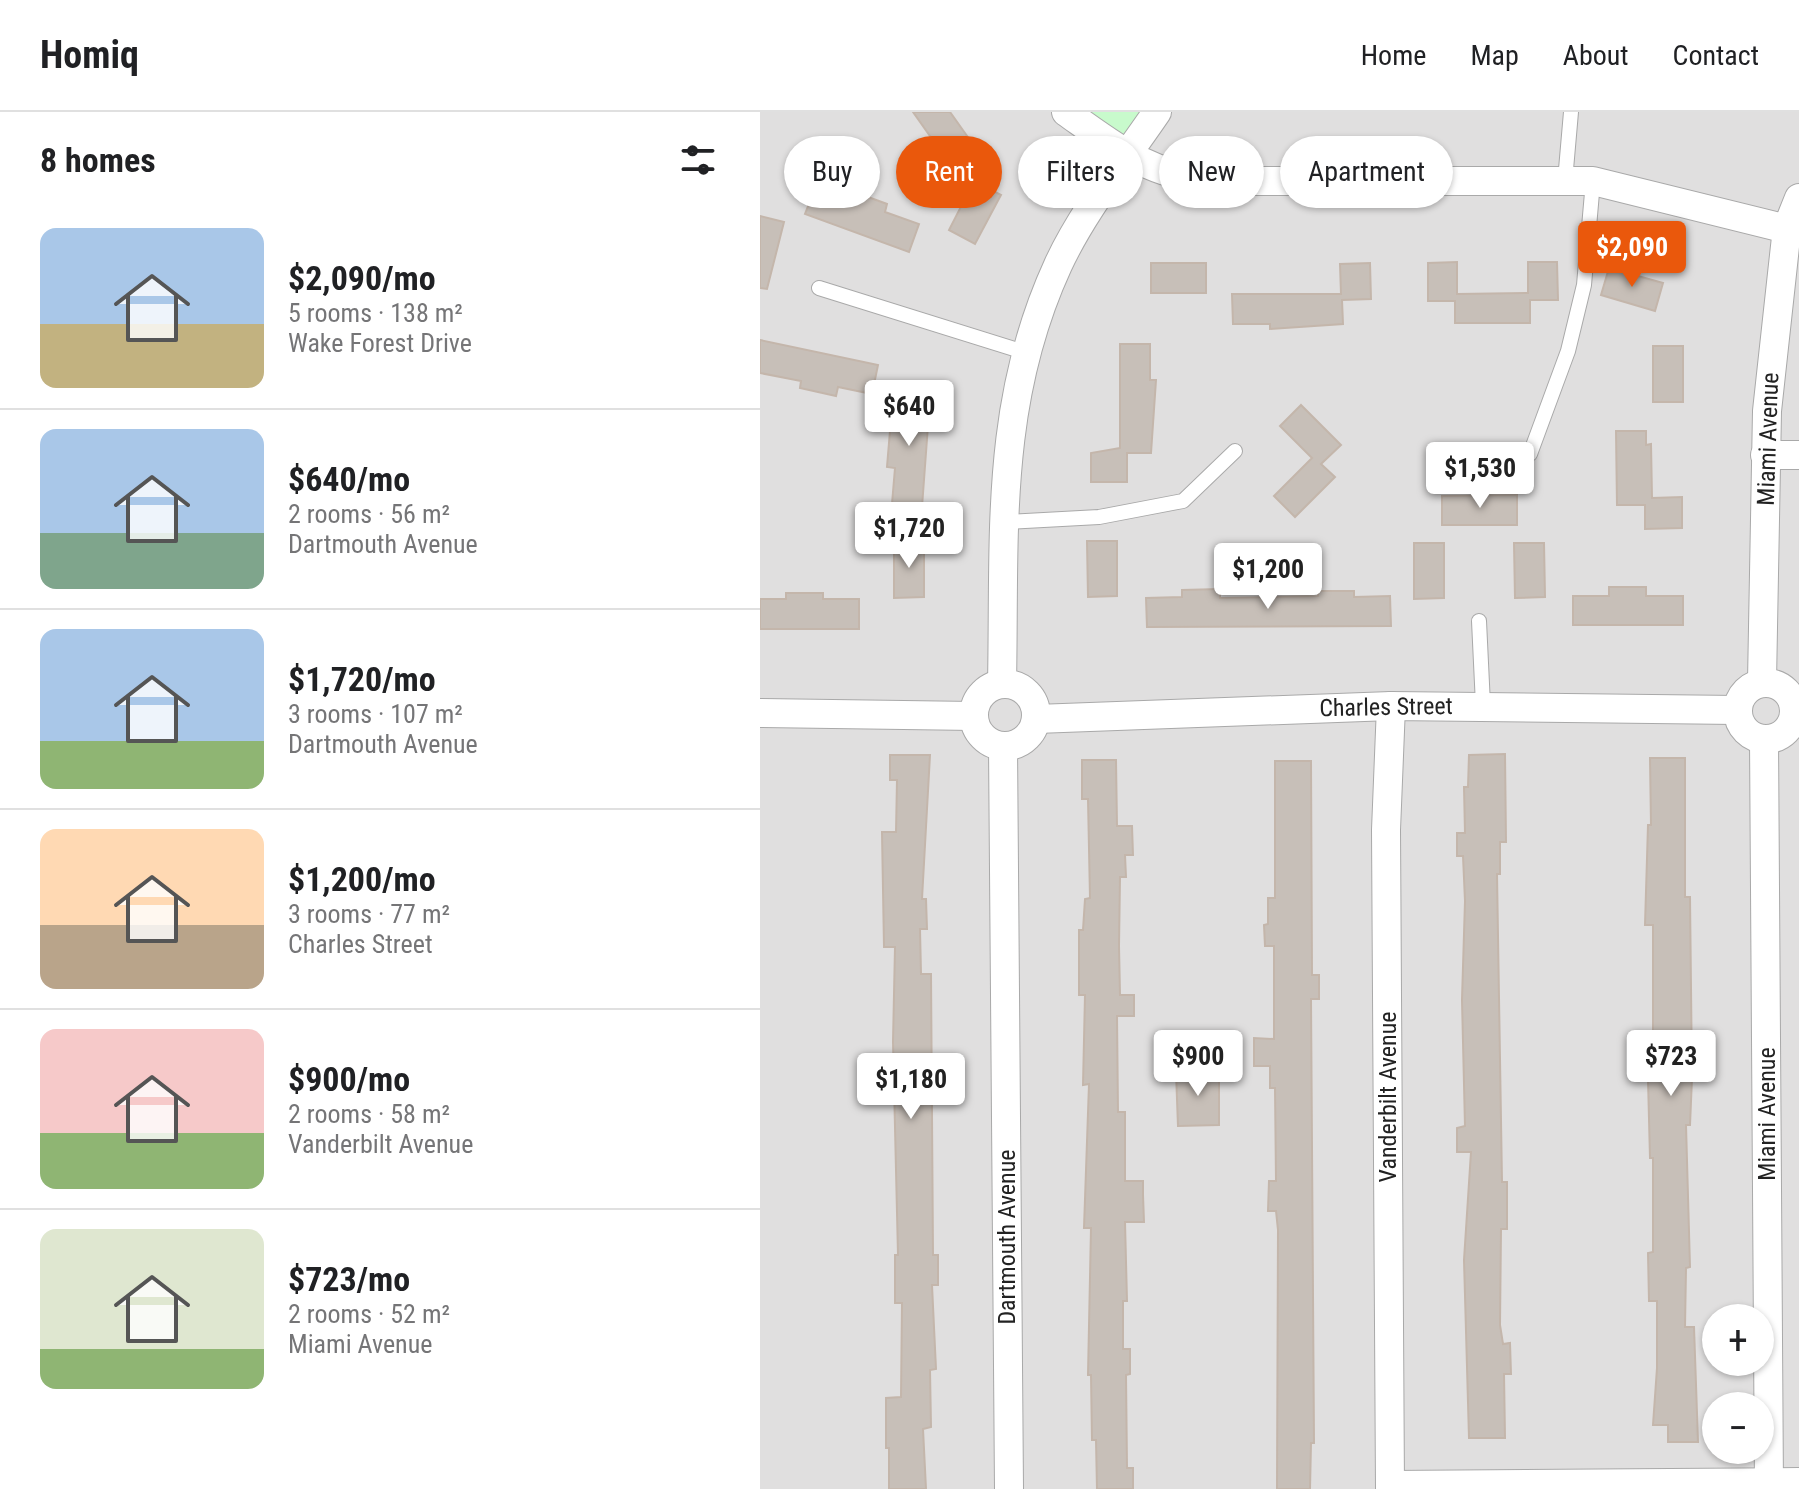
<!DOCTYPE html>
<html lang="en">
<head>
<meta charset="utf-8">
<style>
  body { margin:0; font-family:"Roboto Condensed",sans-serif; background:#f6f6f6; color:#202124; height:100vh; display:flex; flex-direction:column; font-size:30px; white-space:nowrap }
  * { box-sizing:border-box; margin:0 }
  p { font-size:26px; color:#757577 }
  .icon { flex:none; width:44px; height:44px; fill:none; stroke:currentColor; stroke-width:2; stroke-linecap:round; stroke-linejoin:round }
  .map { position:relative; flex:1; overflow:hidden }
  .details { display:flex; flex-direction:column; background:#fff; width:760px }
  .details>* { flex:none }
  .hud { position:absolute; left:24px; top:24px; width:760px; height:72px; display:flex; gap:16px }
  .fabs { position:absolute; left:942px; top:1192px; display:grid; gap:16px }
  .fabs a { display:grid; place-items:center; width:72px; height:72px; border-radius:50%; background:#fff; box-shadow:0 2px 6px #0004; font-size:40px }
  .price { position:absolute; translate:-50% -68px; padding:0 18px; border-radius:8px; background:#fff; color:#222; font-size:26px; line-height:52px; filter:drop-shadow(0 2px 4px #0008) }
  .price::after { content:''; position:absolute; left:50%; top:48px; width:24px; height:18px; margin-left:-12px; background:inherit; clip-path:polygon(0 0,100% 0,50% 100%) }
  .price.current { background:#ea580c; color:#fff }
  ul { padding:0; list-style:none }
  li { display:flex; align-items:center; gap:24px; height:200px; padding:0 40px }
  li+li { border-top:2px solid #e0e0e0 }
  li span { display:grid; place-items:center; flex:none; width:224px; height:160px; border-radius:16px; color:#555 }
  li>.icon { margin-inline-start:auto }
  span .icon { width:96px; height:96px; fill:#fffc; stroke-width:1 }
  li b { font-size:34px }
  h2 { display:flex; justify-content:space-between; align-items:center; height:96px; padding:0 40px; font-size:34px }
  .tag { padding:0 28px; border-radius:36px; background:#fff; box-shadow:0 2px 6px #0004; font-size:28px; line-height:72px }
  .tag.current { background:#ea580c; color:#fff }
  header { display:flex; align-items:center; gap:48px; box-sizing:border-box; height:112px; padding:0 40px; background:#fff; border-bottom:2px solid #e0e0e0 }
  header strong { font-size:38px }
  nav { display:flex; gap:44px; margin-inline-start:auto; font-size:28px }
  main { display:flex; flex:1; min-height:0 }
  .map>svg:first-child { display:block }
</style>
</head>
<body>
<header>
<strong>Homiq</strong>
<nav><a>Home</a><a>Map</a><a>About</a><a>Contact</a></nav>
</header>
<main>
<section class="details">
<h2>8 homes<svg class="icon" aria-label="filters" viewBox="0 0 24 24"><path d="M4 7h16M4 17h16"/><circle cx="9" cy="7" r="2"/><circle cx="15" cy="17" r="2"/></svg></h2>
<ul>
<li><span style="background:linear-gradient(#a9c7e8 60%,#c2b280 0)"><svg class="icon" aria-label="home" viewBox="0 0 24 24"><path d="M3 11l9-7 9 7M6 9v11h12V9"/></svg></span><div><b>$2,090/mo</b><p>5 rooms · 138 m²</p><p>Wake Forest Drive</p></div></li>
<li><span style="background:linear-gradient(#a9c7e8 65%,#7fa58c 0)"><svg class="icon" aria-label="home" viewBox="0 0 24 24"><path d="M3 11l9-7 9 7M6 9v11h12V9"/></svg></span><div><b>$640/mo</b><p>2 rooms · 56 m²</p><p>Dartmouth Avenue</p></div></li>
<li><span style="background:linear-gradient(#a9c7e8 70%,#8fb573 0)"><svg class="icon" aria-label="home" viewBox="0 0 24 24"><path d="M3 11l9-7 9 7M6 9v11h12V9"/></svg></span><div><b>$1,720/mo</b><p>3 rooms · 107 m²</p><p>Dartmouth Avenue</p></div></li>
<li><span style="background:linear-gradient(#ffd9b3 60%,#b9a48a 0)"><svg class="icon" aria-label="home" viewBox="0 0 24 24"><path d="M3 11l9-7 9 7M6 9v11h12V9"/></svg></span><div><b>$1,200/mo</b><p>3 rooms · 77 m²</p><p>Charles Street</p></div></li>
<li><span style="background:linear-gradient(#f6c9c9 65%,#8fb573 0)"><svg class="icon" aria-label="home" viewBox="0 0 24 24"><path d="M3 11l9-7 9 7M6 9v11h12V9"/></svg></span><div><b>$900/mo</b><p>2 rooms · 58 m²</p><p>Vanderbilt Avenue</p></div></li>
<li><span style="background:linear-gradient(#dfe7d0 75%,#8fb573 0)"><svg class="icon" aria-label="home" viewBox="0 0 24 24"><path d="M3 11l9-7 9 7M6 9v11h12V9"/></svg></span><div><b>$723/mo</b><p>2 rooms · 52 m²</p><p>Miami Avenue</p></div></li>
</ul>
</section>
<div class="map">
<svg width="1039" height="1377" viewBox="0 0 1039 1377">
  <rect width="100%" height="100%" fill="#f2efe9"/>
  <path fill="#e0dfdf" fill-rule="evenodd" d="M0 0H1039V1377H0ZM956 1206H1000V1250H956ZM956 1294H1000V1338H956Z"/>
  <polygon fill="#c8facc" points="308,0 393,0 365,42"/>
  <g fill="#c7bfb8" stroke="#c4b6ab" stroke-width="2">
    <polygon points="153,0 190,0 212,31 187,48"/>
    <polygon points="214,69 241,83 215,132 189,118"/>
    <polygon points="56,74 90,86 92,79 127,92 125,100 159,112 149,140 45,102"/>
    <polygon points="0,104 24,110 7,177 0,176"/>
    <polygon points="697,150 697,182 768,181 768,150 797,150 798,188 770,188 770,211 695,211 695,189 668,189 668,151"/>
    <rect x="391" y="151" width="55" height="30"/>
    <polygon points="610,151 611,187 582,188 583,212 510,217 510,212 473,212 472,182 581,182 580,152"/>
    <polygon points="849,156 903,171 895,199 841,183"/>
    <polygon points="0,228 118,253 112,282 78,275 76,284 40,276 41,269 0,261"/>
    <polygon points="360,232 390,232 390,268 396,268 391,341 367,341 367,370 331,370 331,341 360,336"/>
    <rect x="893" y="234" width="30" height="56"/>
    <polygon points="133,283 170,286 162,395 132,392 135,356 127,355"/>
    <polygon points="541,293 581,333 561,352 575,365 535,405 514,384 552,346 520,314"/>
    <polygon points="856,319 886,319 886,333 891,332 892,386 922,385 922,416 885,417 885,393 857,393"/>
    <polygon points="757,383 757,413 682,413 682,384"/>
    <polygon points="327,429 357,429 357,484 328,485"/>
    <polygon points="134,430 164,430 164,485 134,486"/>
    <polygon points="654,431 684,431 684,486 654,487"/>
    <polygon points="754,431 784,431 785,485 755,486"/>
    <polygon points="849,475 886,475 886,484 923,484 923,513 813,513 813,484 849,484"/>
    <polygon points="460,477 460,486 558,484 558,479 594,479 594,485 630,484 631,514 387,515 386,486 422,485 422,478"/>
    <polygon points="26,481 63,481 63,487 99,487 99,517 0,517 0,487 26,487"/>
    <polygon points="745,642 746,730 740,730 740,762 737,762 742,1070 747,1070 747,1117 741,1117 740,1213 743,1232 750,1231 751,1262 744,1262 745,1326 709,1326 704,1148 711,1040 697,1040 697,1016 705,1014 702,888 705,789 703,744 697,744 697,721 705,721 704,675 708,675 709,643"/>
    <polygon points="130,643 170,643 162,787 166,787 167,817 160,817 161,862 171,862 173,1143 178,1143 178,1173 172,1173 176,1257 170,1258 171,1315 163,1317 166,1377 129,1377 129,1336 126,1336 126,1286 141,1285 142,1191 135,1191 135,1143 138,1143 133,930 135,835 124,835 122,720 136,720 137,668 130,668"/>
    <polygon points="890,646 925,646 925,785 930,785 932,966 930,1013 926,1013 930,1155 926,1156 925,1215 934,1215 938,1330 908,1330 908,1313 893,1313 897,1256 897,1189 889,1189 888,1141 893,1140 893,1046 890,1046 887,928 893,928 893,813 885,813 888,713 891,713"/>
    <polygon points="322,648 356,648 357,714 372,714 373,743 365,743 366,765 360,765 359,834 360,883 374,883 374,904 357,904 358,1000 365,1000 365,1069 383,1069 383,1083 384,1110 365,1110 367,1189 363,1189 363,1237 370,1237 370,1262 366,1263 367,1356 373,1356 373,1377 337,1377 336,1328 332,1328 331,1263 328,1263 331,1116 324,1116 329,972 323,973 325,883 319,883 319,818 323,818 325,787 330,786 328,687 322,687"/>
    <polygon points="515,649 551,649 552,863 559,863 559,887 551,887 554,1331 551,1331 550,1377 517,1377 518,1118 516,1099 508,1099 509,1069 516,1069 515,976 510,976 510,954 494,954 494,926 514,927 514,834 505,834 504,813 508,812 508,786 515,786"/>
    <polygon points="459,959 459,1013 418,1014 416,960"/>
  </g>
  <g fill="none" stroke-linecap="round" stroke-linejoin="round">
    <defs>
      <g id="lane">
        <polyline points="805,69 811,0"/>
        <polyline points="59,176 264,240"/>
        <polyline points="770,342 808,239 824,173 833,69"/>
        <polyline points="246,410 339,405 423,389 475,339"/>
        <polyline points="719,509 723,593"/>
      </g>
      <g id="street">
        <path d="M306 0C358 37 386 61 451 69H833L1039 120"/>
        <polyline points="1005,343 1039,343"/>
        <polyline points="1002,570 1007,299 1027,116 1039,86"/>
        <circle cx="1006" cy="599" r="28"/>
        <path d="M242 572C245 424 234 292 298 153 323 99 363 50 397 0"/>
        <circle cx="245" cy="603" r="31"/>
        <polyline points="0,601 214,604"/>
        <polyline points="276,607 631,594 977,598"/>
        <polyline points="1004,627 1009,1377"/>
        <polyline points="243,634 249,1377"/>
        <polyline points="630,1373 1039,1370"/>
        <polyline points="630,1377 626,718 631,594"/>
      </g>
    </defs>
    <use href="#lane" stroke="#a9a9a9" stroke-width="16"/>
    <use href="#street" stroke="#a9a9a9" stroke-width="30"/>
    <use href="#lane" stroke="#fff" stroke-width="14"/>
    <use href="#street" stroke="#fff" stroke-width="28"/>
  </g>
  <g text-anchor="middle" stroke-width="6" stroke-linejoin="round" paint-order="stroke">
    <g font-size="24" fill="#222" stroke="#fff">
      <text transform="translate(1008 327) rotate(-88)" y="8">Miami Avenue</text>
      <text transform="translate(626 595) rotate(-1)" y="8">Charles Street</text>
      <text transform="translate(628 985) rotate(-90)" y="8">Vanderbilt Avenue</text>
      <text transform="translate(1007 1002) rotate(-90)" y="8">Miami Avenue</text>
      <text transform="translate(247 1125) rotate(-90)" y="8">Dartmouth Avenue</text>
    </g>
  </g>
</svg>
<div class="fabs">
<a>+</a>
<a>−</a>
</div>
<b class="price current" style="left:872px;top:177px">$2,090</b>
<b class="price" style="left:149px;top:336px">$640</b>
<b class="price" style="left:720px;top:398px">$1,530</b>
<b class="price" style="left:149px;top:458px">$1,720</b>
<b class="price" style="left:508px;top:499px">$1,200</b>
<b class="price" style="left:438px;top:986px">$900</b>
<b class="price" style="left:911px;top:986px">$723</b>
<b class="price" style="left:151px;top:1009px">$1,180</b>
<div class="hud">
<a class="tag">Buy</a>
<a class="tag current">Rent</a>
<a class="tag">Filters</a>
<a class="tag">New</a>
<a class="tag">Apartment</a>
</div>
</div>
</main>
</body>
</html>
